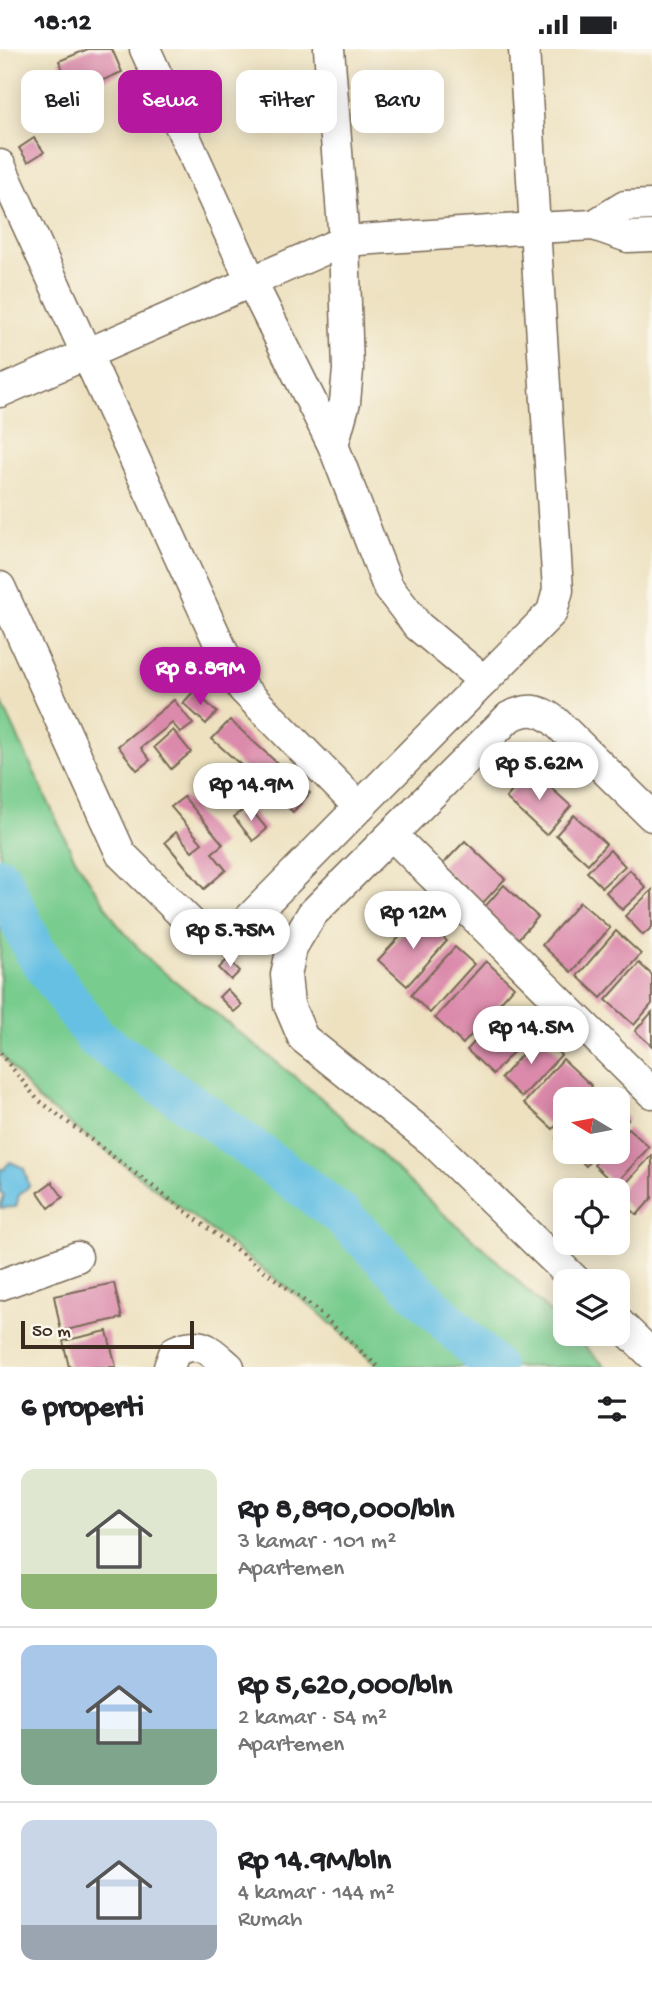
<!DOCTYPE html>
<html lang="id">
<head>
<meta charset="utf-8">
<style>
  body { margin:0; font-family:"Gochi Hand",sans-serif; background:#f6f6f6; color:#202124; height:100vh; display:flex; flex-direction:column; font-size:26px; white-space:nowrap }
  * { box-sizing:border-box; margin:0 }
  p { font-size:23px; color:#757577 }
  .icon { flex:none; width:38px; height:38px; fill:none; stroke:currentColor; stroke-width:2; stroke-linecap:round; stroke-linejoin:round }
  .map { position:relative; height:1318px; overflow:hidden }
  .sheet { display:flex; flex-direction:column; background:#fff; flex:1 }
  .sheet>* { flex:none }
  .top-card { position:absolute; left:21px; top:21px; width:611px; height:63px; display:flex; gap:14px }
  .needle { width:46px; rotate:280deg }
  .buttons { position:absolute; left:553px; top:1038px; display:grid; gap:14px }
  .buttons a { display:grid; place-items:center; width:77px; height:77px; border-radius:14px; background:#fff; box-shadow:0 4px 18px #0003; font-size:35px }
  .scale { position:absolute; left:21px; bottom:18px; width:173px; box-sizing:border-box; padding-left:7px; border:4px solid #3b2a1e; border-top:0; font-size:19px; line-height:24px; white-space:nowrap; color:#3b2a1e; -webkit-text-stroke:5px #fbf7ec; paint-order:stroke }
  .price { position:absolute; translate:-50% -60px; padding:0 16px; border-radius:24px; background:#fff; color:#222; font-size:23px; line-height:46px; filter:drop-shadow(0 2px 4px #0008) }
  .price::after { content:''; position:absolute; left:50%; top:42px; width:21px; height:16px; margin-left:-10px; background:inherit; clip-path:polygon(0 0,100% 0,50% 100%) }
  .price.active { background:#b5179e; color:#fff }
  ul { padding:0; list-style:none }
  li { display:flex; align-items:center; gap:21px; height:175px; padding:0 21px }
  li+li { border-top:2px solid #e0e0e0 }
  li span { display:grid; place-items:center; flex:none; width:196px; height:140px; border-radius:14px; color:#555 }
  li>.icon { margin-inline-start:auto }
  span .icon { width:84px; height:84px; fill:#fffc; stroke-width:1 }
  li b { font-size:30px }
  h2 { display:flex; justify-content:space-between; align-items:center; height:84px; padding:0 21px; font-size:30px }
  .pill { padding:0 24px; border-radius:14px; background:#fff; box-shadow:0 4px 18px #0003; font-size:24px; line-height:63px }
  .pill.active { background:#b5179e; color:#fff }
  .status { display:flex; justify-content:space-between; align-items:center; height:49px; padding:0 35px; background:#fff; direction:ltr }
  .status svg { height:19px; fill:currentColor }
  .map>svg:first-child { display:block }
</style>
</head>
<body>
<div class="status"><b>18:12</b><svg viewBox="0 0 49 12"><path d="M0 12V9h3v3zM5 12V6h3v6zM10 12V3h3v9zM15 12V0h3v12zM26 1h20v11H26zM47 4h2v5h-2z"/></svg></div>
<div class="map">
<svg width="652" height="1318" viewBox="0 0 652 1318">
  <rect width="100%" height="100%" fill="#fbf7ec"/>
  <filter id="ink" filterUnits="userSpaceOnUse"><feTurbulence type="fractalNoise" baseFrequency=".0143" numOctaves="2"/><feDisplacementMap in="SourceGraphic" scale="14" xChannelSelector="R" yChannelSelector="G"/><feConvolveMatrix kernelMatrix="1 2 1 2 8 2 1 2 1" color-interpolation-filters="sRGB"/></filter>
  <filter id="wash" filterUnits="userSpaceOnUse"><feTurbulence type="fractalNoise" baseFrequency=".00686" numOctaves="4" result="noise"/><feDisplacementMap in="SourceGraphic" scale="28" xChannelSelector="R" yChannelSelector="G"/><feGaussianBlur stdDeviation="1.57" result="paint"/><feColorMatrix in="noise" values="0 0 0 0 0 0 0 0 0 0 0 0 0 0 0 0 0 1.4 0 .05"/><feComposite in="paint" operator="in"/></filter>
  <g filter="url(#wash)">
    <rect width="100%" height="100%" fill="#ede1c0"/>
    <polygon fill="#78cc8e" stroke="#5a7b56" stroke-width="2" points="0,650 73,806 118,876 150,912 320,1048 439,1161 486,1201 565,1278 565,1284 572,1285 606,1318 378,1318 315,1260 37,1050 0,1004"/>
    <polygon fill="#65c0e3" stroke="#507580" stroke-width="2" points="10,1113 24,1119 29,1137 19,1146 16,1158 0,1159 4,1146 0,1143 0,1119 3,1121"/>
    <g fill="none" stroke-linecap="round" stroke-linejoin="round">
      <polyline stroke="#65c0e3" stroke-width="42" points="0,829 35,902 95,988 209,1068 340,1165 493,1318"/>
    </g>
    <g id="blocks">
      <g fill="#db8aab">
        <polygon points="88,0 112,0 122,23 73,44 59,12"/>
        <polygon points="34,89 44,103 28,113 19,99"/>
        <polygon points="194,642 217,663 206,675 183,654"/>
        <polygon points="174,651 193,675 181,684 172,674 141,699 150,711 137,721 118,697"/>
        <polygon points="230,671 310,744 293,763 212,690"/>
        <polygon points="173,681 191,703 171,720 154,698"/>
        <polygon points="531,721 571,757 546,786 506,749"/>
        <polygon points="184,748 223,795 212,804 226,821 204,840 165,793 176,783 192,802 202,794 171,758"/>
        <polygon points="248,757 267,780 253,792 234,768"/>
        <polygon points="574,766 606,795 588,815 556,786"/>
        <polygon points="465,792 505,830 481,856 441,817"/>
        <polygon points="610,801 625,817 602,838 587,823"/>
        <polygon points="630,821 646,839 622,861 606,843"/>
        <polygon points="504,836 538,868 516,892 482,861"/>
        <polygon points="652,841 652,878 643,886 625,867"/>
        <polygon points="580,853 610,879 571,923 542,896"/>
        <polygon points="419,867 447,892 407,937 378,911"/>
        <polygon points="616,882 641,905 601,949 577,927"/>
        <polygon points="455,898 474,915 430,964 411,946"/>
        <polygon points="228,910 240,922 231,931 219,919"/>
        <polygon points="486,912 514,938 463,995 435,969"/>
        <polygon points="639,914 652,926 652,955 634,976 606,951"/>
        <polygon points="227,940 242,956 234,963 219,948"/>
        <polygon points="509,955 535,979 493,1025 467,1001"/>
        <polygon points="652,963 652,997 635,982"/>
        <polygon points="539,986 561,1006 522,1048 501,1029"/>
        <polygon points="563,1010 592,1037 580,1050 565,1050 565,1066 553,1080 524,1054"/>
        <polygon points="598,1043 606,1050 591,1050"/>
        <polygon points="618,1061 628,1070 618,1081"/>
        <polygon points="565,1079 565,1098 556,1089"/>
        <polygon points="628,1079 649,1098 615,1136 594,1116 606,1102 618,1102 618,1090"/>
        <polygon points="570,1102 599,1102 586,1117"/>
        <polygon points="652,1106 652,1149 637,1166 618,1148 618,1143"/>
        <polygon points="52,1133 63,1148 49,1159 38,1143"/>
        <polygon points="114,1234 122,1269 61,1282 54,1247"/>
        <polygon points="107,1282 116,1318 69,1318 63,1292"/>
      </g>
    </g>
  </g>
  <g filter="url(#ink)">
    <use href="#blocks" fill-opacity="0" stroke="#796a57" stroke-width="2"/>
    <g fill="none" stroke-linecap="round" stroke-linejoin="round">
      <defs>
        <g id="minor">
          <polyline points="145,0 251,232 333,396 388,538 418,577 484,632"/>
          <polyline points="329,0 344,192 348,321 345,353 333,396"/>
          <polyline points="524,0 535,179 594,176"/>
          <polyline points="0,116 229,616 243,640 359,758"/>
          <polyline points="652,156 625,157 594,176 628,188 652,187"/>
          <polyline points="0,343 344,192 535,179 558,541 552,563 239,880 220,886 195,878 121,805 0,538"/>
          <polyline points="392,786 652,1044"/>
          <path d="M576 1232 432 1092 303 989 289 956 286 926 292 898 312 865 509 668C527 659 538 659 555 672L652 767"/>
          <polyline points="0,1236 77,1208"/>
          <polyline points="618,1273 652,1306"/>
          <path d="M169 1318 175 1302C202 1290 209 1301 229 1318"/>
        </g>
      </defs>
      <use href="#minor" stroke="#796a57" stroke-width="33"/>
      <polyline stroke="#796a57" stroke-width="4.5" stroke-dasharray="2 5" stroke-linecap="butt" points="0,1004 37,1050 315,1260 378,1318"/>
      <use href="#minor" stroke="#fff" stroke-width="30"/>
    </g>
  </g>
</svg>
<div class="buttons">
<a><svg class="needle" viewBox="-14 -14 28 28"><path d="M0-13l5 13h-10z" fill="#e53935"/><path d="M0 13l5-13h-10z" fill="#757577"/></svg></a>
<a><svg class="icon" aria-label="locate" viewBox="0 0 24 24"><circle cx="12" cy="12" r="6"/><path d="M12 2v4M12 18v4M2 12h4M18 12h4"/></svg></a>
<a><svg class="icon" aria-label="layers" viewBox="0 0 24 24"><path d="M12 4l9 5-9 5-9-5zM3 14l9 5 9-5"/></svg></a>
</div>
<div class="scale">50 m</div>
<b class="price active" style="left:200px;top:658px">Rp 8.89M</b>
<b class="price" style="left:539px;top:753px">Rp 5.62M</b>
<b class="price" style="left:251px;top:774px">Rp 14.9M</b>
<b class="price" style="left:413px;top:902px">Rp 12M</b>
<b class="price" style="left:230px;top:920px">Rp 5.75M</b>
<b class="price" style="left:531px;top:1017px">Rp 14.5M</b>
<div class="top-card">
<a class="pill">Beli</a>
<a class="pill active">Sewa</a>
<a class="pill">Filter</a>
<a class="pill">Baru</a>
</div>
</div>
<section class="sheet">
<h2>6 properti<svg class="icon" aria-label="filters" viewBox="0 0 24 24"><path d="M4 7h16M4 17h16"/><circle cx="9" cy="7" r="2"/><circle cx="15" cy="17" r="2"/></svg></h2>
<ul>
<li><span style="background:linear-gradient(#dfe7d0 75%,#8fb573 0)"><svg class="icon" aria-label="home" viewBox="0 0 24 24"><path d="M3 11l9-7 9 7M6 9v11h12V9"/></svg></span><div><b>Rp 8,890,000/bln</b><p>3 kamar · 101 m²</p><p>Apartemen</p></div></li>
<li><span style="background:linear-gradient(#a9c7e8 60%,#7fa58c 0)"><svg class="icon" aria-label="home" viewBox="0 0 24 24"><path d="M3 11l9-7 9 7M6 9v11h12V9"/></svg></span><div><b>Rp 5,620,000/bln</b><p>2 kamar · 54 m²</p><p>Apartemen</p></div></li>
<li><span style="background:linear-gradient(#c9d6e8 75%,#9aa5b1 0)"><svg class="icon" aria-label="home" viewBox="0 0 24 24"><path d="M3 11l9-7 9 7M6 9v11h12V9"/></svg></span><div><b>Rp 14.9M/bln</b><p>4 kamar · 144 m²</p><p>Rumah</p></div></li>
</ul>
</section>
</body>
</html>
